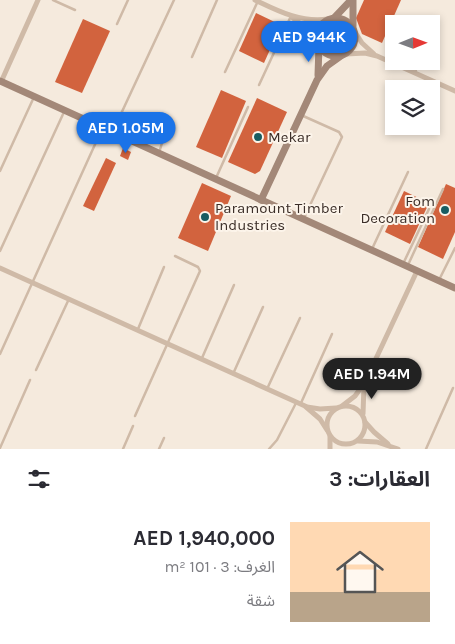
<!DOCTYPE html>
<html lang="ar">
<head>
<meta charset="utf-8">
<style>
  body { margin:0; font-family:Karla,"Noto Sans Arabic",sans-serif; background:#f7f7f7; color:#2b2b33; direction:rtl; height:100vh; display:flex; flex-direction:column; font-size:19px; white-space:nowrap }
  * { box-sizing:border-box; margin:0 }
  p { font-size:16px; color:#7c7c81 }
  .icon { flex:none; width:28px; height:28px; fill:none; stroke:currentColor; stroke-width:2; stroke-linecap:round; stroke-linejoin:round }
  .map { position:relative; height:449px; overflow:hidden; direction:ltr }
  .panel { display:flex; flex-direction:column; background:#fff; flex:1 }
  .panel>* { flex:none }
  .needle { width:32px; rotate:89deg }
  .buttons { position:absolute; left:385px; top:15px; display:grid; gap:10px }
  .buttons a { display:grid; place-items:center; width:55px; height:55px; border-radius:0px; background:#fff; box-shadow:0 2px 8px #0003; font-size:25px }
  .price { position:absolute; translate:-50% -42px; padding:0 11px; border-radius:18px; background:#1a73e8; color:#fff; font-size:16px; line-height:32px; filter:drop-shadow(0 1px 2px #0008) }
  .price::after { content:''; position:absolute; left:50%; top:30px; width:15px; height:11px; margin-left:-8px; background:inherit; clip-path:polygon(0 0,100% 0,50% 100%) }
  .price.on { background:#222; color:#fff }
  ul { padding:0; list-style:none }
  li { display:flex; align-items:center; gap:15px; height:125px; padding:0 25px }
  li+li { border-top:1px solid #e1e1e2 }
  li span { display:grid; place-items:center; flex:none; width:140px; height:100px; border-radius:0px; color:#555 }
  li>.icon { margin-inline-start:auto }
  span .icon { width:60px; height:60px; fill:#fffc; stroke-width:1 }
  li b { font-size:21px }
  h2 { display:flex; justify-content:space-between; align-items:center; height:60px; padding:0 25px; font-size:21px }
  .map>svg:first-child { display:block }
</style>
</head>
<body>
<div class="map">
<svg width="455" height="449" viewBox="0 0 455 449">
  <rect width="100%" height="100%" fill="#f5eadd"/>
  <g fill="#d2633e">
    <polygon points="364,0 401,0 382,43 362,34 356,18"/>
    <polygon points="256,13 281,25 264,63 239,51"/>
    <polygon points="83,19 110,31 82,93 55,82"/>
    <polygon points="221,90 246,101 222,158 196,147"/>
    <polygon points="257,98 287,112 260,171 255,174 228,162"/>
    <polygon points="123,148 131,152 128,160 120,156"/>
    <polygon points="106,158 116,163 94,211 83,206"/>
    <polygon points="202,183 231,196 208,251 178,238"/>
    <polygon points="446,184 455,188 455,232 443,259 418,247"/>
    <polygon points="404,191 429,203 410,244 385,232"/>
  </g>
  <g fill="none" stroke-linecap="round" stroke-linejoin="round">
    <g stroke="#cfbaa7" stroke-width="2.5">
      <polyline points="53,0 75,10"/>
      <polyline points="117,24 128,0"/>
      <polyline points="431,34 435,24"/>
      <polyline points="192,57 217,0"/>
      <polyline points="225,72 257,3"/>
      <polyline points="415,72 420,61"/>
      <polyline points="259,85 291,16"/>
      <polyline points="301,115 339,132 342,137 304,218"/>
      <polyline points="118,119 159,138 162,143 159,153"/>
      <polyline points="113,131 174,0"/>
      <polyline points="0,171 34,97"/>
      <polyline points="216,178 248,107"/>
      <polyline points="372,249 408,172"/>
      <polyline points="0,251 64,112"/>
      <polyline points="403,264 429,209"/>
      <polyline points="408,265 443,189"/>
      <polyline points="439,280 455,248"/>
      <polyline points="138,329 164,267"/>
      <polyline points="0,354 102,129"/>
      <polyline points="202,358 234,285"/>
      <polyline points="36,370 68,301"/>
      <polyline points="233,374 263,307"/>
      <polyline points="267,389 300,318"/>
      <polyline points="301,403 332,334"/>
      <polyline points="135,416 200,271 198,267 175,256"/>
      <polyline points="0,448 30,380"/>
      <polyline points="123,449 133,426"/>
      <polyline points="159,449 164,438"/>
      <polyline points="269,449 277,440 296,403"/>
      <polyline points="426,449 453,388"/>
    </g>
    <g stroke="#cfbaa7" stroke-width="5">
      <path d="M255 0C278 11 301 23 328 19"/>
      <polyline points="293,18 309,30 317,41"/>
      <polyline points="355,32 362,43 374,54"/>
      <polyline points="346,54 365,53 377,56 455,91"/>
      <polyline points="1,82 38,0"/>
      <polyline points="0,268 305,406 320,419 327,430"/>
      <circle cx="346" cy="425" r="19"/>
      <polyline points="342,406 355,396 365,382 417,271"/>
      <polyline points="307,407 320,409 336,408"/>
      <polyline points="363,414 364,385"/>
      <polyline points="365,422 374,432 388,444"/>
      <polyline points="330,436 330,449"/>
      <polyline points="358,441 377,442 398,449"/>
    </g>
    <g stroke="#a38878" stroke-width="7">
      <circle cx="336" cy="37" r="19"/>
      <polyline points="334,18 351,0"/>
      <polyline points="353,26 353,0"/>
      <polyline points="318,75 319,46"/>
      <polyline points="0,81 455,288"/>
      <polyline points="261,200 317,80 327,66 341,56"/>
    </g>
  </g>
  <g fill="#195c61" stroke="#fcf4ea" stroke-width="2">
    <circle cx="258" cy="137" r="5"/>
    <circle cx="445" cy="210" r="5"/>
    <circle cx="205" cy="217" r="5"/>
  </g>
  <g text-anchor="middle" stroke-width="4" stroke-linejoin="round" paint-order="stroke">
    <g font-size="15" fill="#3b2e28" stroke="#fcf4ea" text-anchor="start">
      <text x="268" y="142">Mekar</text>
      <text x="435" y="206" text-anchor="end">Fom<tspan x="435" dy="17">Decoration</tspan></text>
      <text x="215" y="213">Paramount Timber<tspan x="215" dy="17">Industries</tspan></text>
    </g>
  </g>
</svg>
<div class="buttons">
<a><svg class="needle" viewBox="-14 -14 28 28"><path d="M0-13l5 13h-10z" fill="#e53935"/><path d="M0 13l5-13h-10z" fill="#7c7c81"/></svg></a>
<a><svg class="icon" aria-label="layers" viewBox="0 0 24 24"><path d="M12 4l9 5-9 5-9-5zM3 14l9 5 9-5"/></svg></a>
</div>
<b class="price" style="left:309px;top:63px">AED 944K</b>
<b class="price" style="left:126px;top:154px">AED 1.05M</b>
<b class="price on" style="left:372px;top:400px">AED 1.94M</b>
</div>
<section class="panel">
<h2>العقارات: 3<svg class="icon" aria-label="filters" viewBox="0 0 24 24"><path d="M4 7h16M4 17h16"/><circle cx="9" cy="7" r="2"/><circle cx="15" cy="17" r="2"/></svg></h2>
<ul>
<li><span style="background:linear-gradient(#ffd9b3 70%,#b9a48a 0)"><svg class="icon" aria-label="home" viewBox="0 0 24 24"><path d="M3 11l9-7 9 7M6 9v11h12V9"/></svg></span><div><b>AED 1,940,000</b><p>الغرف: 3 · 101 m²</p><p>شقة</p></div></li>
</ul>
</section>
</body>
</html>
